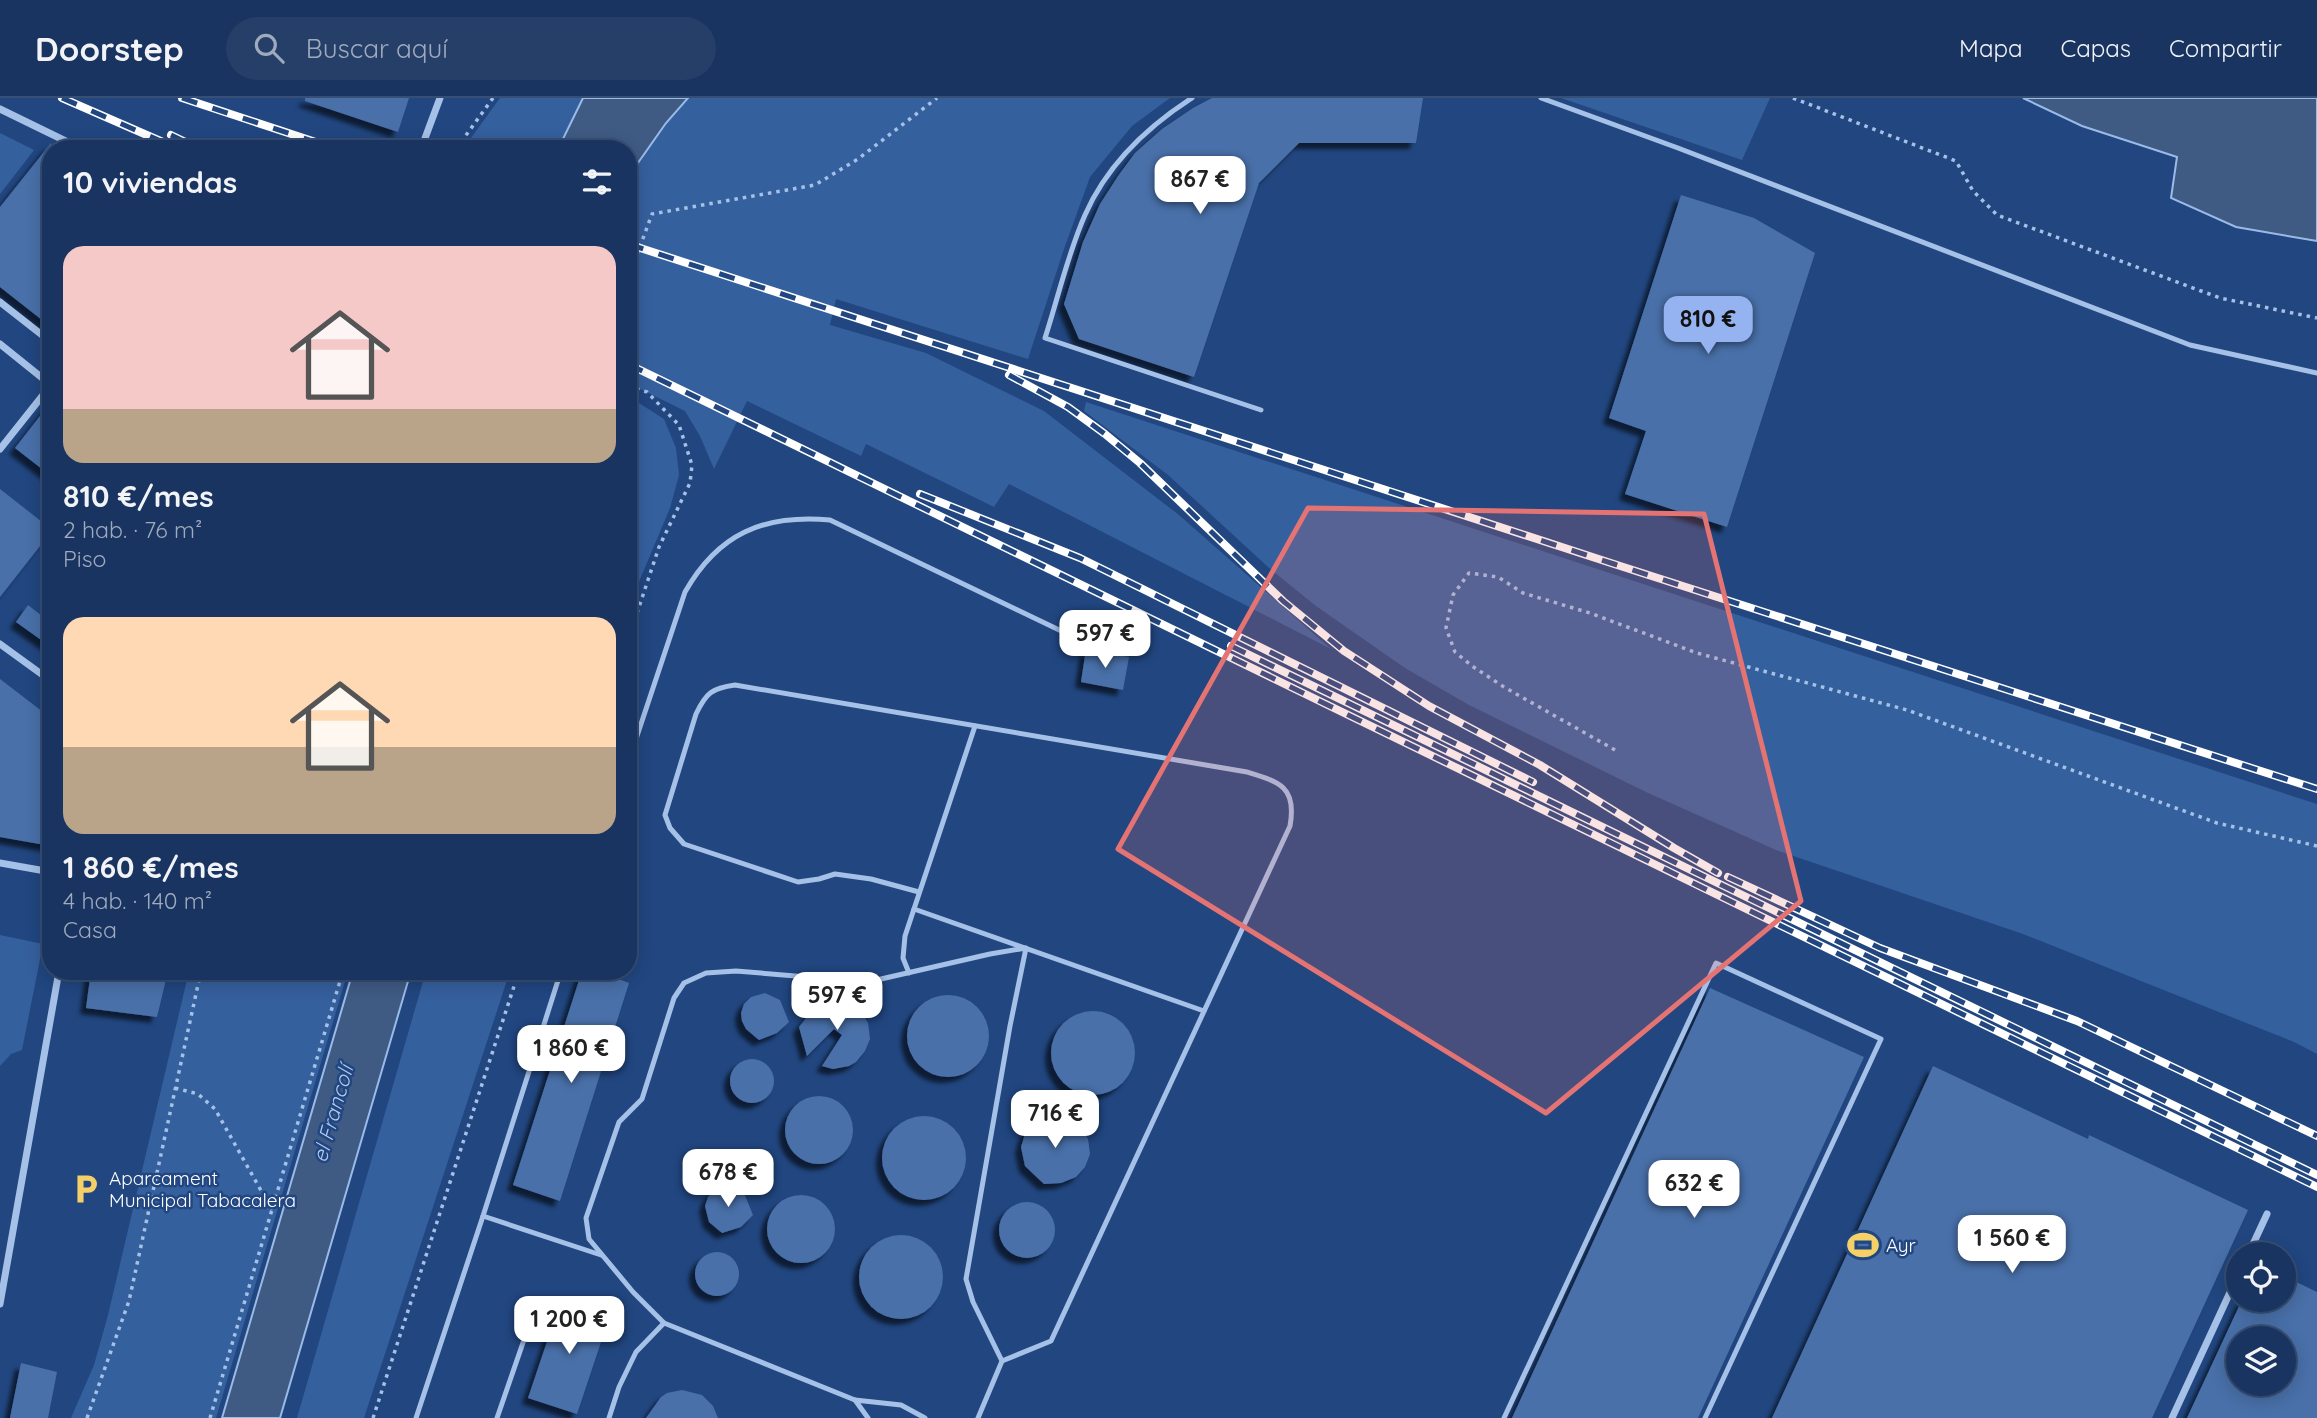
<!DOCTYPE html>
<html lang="es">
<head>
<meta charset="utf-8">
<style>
  body { margin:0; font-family:Quicksand,sans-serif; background:#263f69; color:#f1f3f6; height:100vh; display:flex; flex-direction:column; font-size:26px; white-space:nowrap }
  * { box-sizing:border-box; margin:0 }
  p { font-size:23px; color:#9faabd }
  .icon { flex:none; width:38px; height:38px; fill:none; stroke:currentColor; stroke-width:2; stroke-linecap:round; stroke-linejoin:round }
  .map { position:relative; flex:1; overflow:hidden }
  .details { position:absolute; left:42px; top:42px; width:595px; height:840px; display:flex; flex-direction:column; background:#193460; border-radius:28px; box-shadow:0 4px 18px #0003,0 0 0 2px #374f75 }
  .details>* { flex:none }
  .fabs { position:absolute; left:2226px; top:1144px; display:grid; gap:14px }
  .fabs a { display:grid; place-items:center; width:70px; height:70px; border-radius:50%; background:#193460; box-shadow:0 4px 18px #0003,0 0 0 2px #374f75; font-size:35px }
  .price { position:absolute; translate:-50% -60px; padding:0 16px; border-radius:14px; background:#fff; color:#222; font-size:23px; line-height:46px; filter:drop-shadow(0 2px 4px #0008) }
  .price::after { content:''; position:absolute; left:50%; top:42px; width:21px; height:16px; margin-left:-10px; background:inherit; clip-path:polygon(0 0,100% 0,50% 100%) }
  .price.active { background:#95b2f1; color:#111 }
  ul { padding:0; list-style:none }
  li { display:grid; align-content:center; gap:14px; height:371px; padding:0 21px }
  li span { display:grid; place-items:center; height:217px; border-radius:21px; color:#555 }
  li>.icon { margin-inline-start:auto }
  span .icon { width:126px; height:126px; fill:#fffc; stroke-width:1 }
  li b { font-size:30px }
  h2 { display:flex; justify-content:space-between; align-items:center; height:84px; padding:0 21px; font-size:30px }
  header { display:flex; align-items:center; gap:42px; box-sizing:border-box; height:98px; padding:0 35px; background:#193460; border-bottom:2px solid #374f75 }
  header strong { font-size:33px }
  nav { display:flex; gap:38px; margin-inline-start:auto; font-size:24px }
  .search { width:490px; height:63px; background:#263f69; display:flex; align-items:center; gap:18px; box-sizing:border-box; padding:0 24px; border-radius:38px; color:#9faabd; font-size:26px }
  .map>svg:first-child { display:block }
</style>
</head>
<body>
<header>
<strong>Doorstep</strong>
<div class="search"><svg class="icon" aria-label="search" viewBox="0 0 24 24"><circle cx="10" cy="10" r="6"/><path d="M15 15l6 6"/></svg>Buscar aquí</div>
<nav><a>Mapa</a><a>Capas</a><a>Compartir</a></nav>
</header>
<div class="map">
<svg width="2317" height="1320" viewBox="0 0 2317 1320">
  <defs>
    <filter id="shadow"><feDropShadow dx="-6" dy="6" stdDeviation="2" flood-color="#0009"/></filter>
  </defs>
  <rect width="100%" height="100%" fill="#214680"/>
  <g fill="#35609e">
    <polygon points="500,0 583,0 558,51 463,51"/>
    <polygon points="688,0 1170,0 1132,28 1090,79 1064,151 1028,261 836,201 830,227 926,255 1044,313 1179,417 1331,551 1009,386 994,409 866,346 861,358 747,303 714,371 700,338 685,313 628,285 628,79 666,25"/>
    <polygon points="1561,0 1770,0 1742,62"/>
    <polygon points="0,35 34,52 0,96"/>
    <polygon points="628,298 664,321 676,350 679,377 670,410 628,510"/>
    <polygon points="1086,304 2317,706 2317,956 2294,944 2023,836 1776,752 1646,694 1469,607 1405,570 1316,508 1268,469 1168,377 1084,313"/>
    <polygon points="0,837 43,846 22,952 11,956 0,968"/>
    <polygon points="189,873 348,873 216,1320 71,1320 94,1267 108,1217"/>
    <polygon points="426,873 510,873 364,1320 297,1320"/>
  </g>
  <g fill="#3f5b84" stroke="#9abbe8" stroke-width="2">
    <polygon points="583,0 688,0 666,25 628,79 628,51 558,51"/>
    <polygon points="2023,0 2317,0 2317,143 2236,129 2171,100 2177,59 2082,28"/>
    <polygon points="353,873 411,873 280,1320 222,1320"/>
  </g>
  <g fill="#4a70a9" fill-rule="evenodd" filter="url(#shadow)">
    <polygon points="305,0 409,0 398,34 305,3"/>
    <polygon points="1212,0 1423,0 1416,45 1299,45 1259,85 1194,279 1079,241 1064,206 1083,144 1100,106 1118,78 1135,55 1162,31 1193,10"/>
    <polygon points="51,45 51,229 0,189 0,109"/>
    <polygon points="1681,97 1754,120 1815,155 1727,429 1625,396 1646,333 1609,320"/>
    <polygon points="51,304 51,378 15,350"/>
    <polygon points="0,391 51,431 51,434 0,499"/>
    <polygon points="28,507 51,525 51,549 16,524"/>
    <polygon points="1086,551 1101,558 1108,555 1129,559 1123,592 1081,584"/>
    <polygon points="0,581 43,614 41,636 51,664 51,748 0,739"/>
    <polygon points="91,873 168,873 157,919 86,910"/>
    <polygon points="582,873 598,873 629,885 560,1103 513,1087"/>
    <polygon points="1710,890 1864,959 1698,1320 1512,1320"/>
    <polygon points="765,895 780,902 789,924 777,935 759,942 746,931 742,923 741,915 744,906 751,899"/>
    <circle cx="948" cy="938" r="41"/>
    <polygon points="835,902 844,903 861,913 868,925 870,941 865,953 856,964 849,968 833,971 822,968 842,937 834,931 807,958 799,929 814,910"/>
    <circle cx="1093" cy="955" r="42"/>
    <circle cx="752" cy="983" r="22"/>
    <polygon points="1933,968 2088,1041 2089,1037 2248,1112 2152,1320 1772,1320"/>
    <circle cx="819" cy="1032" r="34"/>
    <polygon points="1055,1017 1064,1018 1081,1029 1088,1041 1090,1056 1085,1069 1076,1079 1061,1085 1044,1086 1025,1068 1021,1049 1025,1036 1033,1025"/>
    <circle cx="924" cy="1060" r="42"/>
    <polygon points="729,1088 744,1095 753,1117 741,1129 722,1135 709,1124 705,1108 708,1099 714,1092"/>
    <circle cx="801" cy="1131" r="34"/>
    <circle cx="1027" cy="1132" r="28"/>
    <circle cx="901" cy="1179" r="42"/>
    <circle cx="717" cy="1176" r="22"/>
    <path d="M2284 1178 2317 1194V1320H2187L2242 1202H2284ZM2238 1241H2284V1286H2238Z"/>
    <polygon points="562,1199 610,1217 577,1316 528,1300"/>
    <polygon points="21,1265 57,1274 48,1320 10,1320"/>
    <polygon points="682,1292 702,1297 713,1308 718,1320 646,1320 661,1299 667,1295"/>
  </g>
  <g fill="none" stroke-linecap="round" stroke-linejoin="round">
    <g stroke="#a6c1e7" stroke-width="3.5" stroke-dasharray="3.5 5" stroke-linecap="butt">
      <polyline points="1793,0 1956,63 1973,93 1997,117 2220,200 2317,220"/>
      <polyline points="456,51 493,0"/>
      <polyline points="628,181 652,116 815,87 858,61 937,0"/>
      <polyline points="628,288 647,294 679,327 692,367 690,385 659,449 628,542"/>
      <polyline points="1615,652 1504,589 1472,568 1455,554 1446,530 1453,497 1469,475 1498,479 1523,495 1590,515 1697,555 1907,612 2217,725 2317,748"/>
      <polyline points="175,990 198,996 215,1011 272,1112"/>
      <polyline points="87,1320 129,1203 201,873"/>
      <polyline points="210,1320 343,873"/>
      <polyline points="373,1320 519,873"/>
    </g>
    <g stroke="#a6c1e7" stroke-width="5">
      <path d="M1192 0C1147 29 1107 67 1085 117 1068 155 1058 200 1045 240L1261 312"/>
      <polyline points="1541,0 1678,50 2190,247 2317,275"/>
      <path d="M628 665 685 494C718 436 763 416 830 422L1103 553"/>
      <path d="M919 794 871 781 835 776 819 781 798 784 684 746 670 730 665 717 696 616C706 595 712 590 735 587L1247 674C1280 684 1297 689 1290 728L1051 1243 1002 1263 978 1320"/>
      <polyline points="914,811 1204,913"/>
      <polyline points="561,873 483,1118 601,1157"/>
      <polyline points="909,875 903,860 905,838 975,628"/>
      <polyline points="855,1302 664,1225 633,1194 589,1141 586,1120 619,1024 642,1001 674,900 684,885 706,875 736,873 868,884 990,856 1026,850 1010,928 966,1181 973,1204 1002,1263"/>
      <polyline points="416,1320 483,1118"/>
      <polyline points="497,1320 536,1207"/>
      <polyline points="609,1320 619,1289 636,1254 664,1225"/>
      <polyline points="868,1320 855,1302 901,1307 925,1320"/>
      <polyline points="1504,1320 1716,865 1881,941 1705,1320"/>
    </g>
    <g stroke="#a6c1e7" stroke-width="7">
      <polyline points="0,11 82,51"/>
      <polyline points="421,51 440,0"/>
      <polyline points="0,204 51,244"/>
      <polyline points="0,246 51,287"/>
      <polyline points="0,351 51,287"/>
      <polyline points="0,546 51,583"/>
      <polyline points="0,765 51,774"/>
      <polyline points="2248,1157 2267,1116"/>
      <polyline points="0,1206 59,873"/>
      <polyline points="2172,1320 2238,1177"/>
    </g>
    <defs>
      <g id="rail">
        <polyline points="62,0 179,51"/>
        <polyline points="182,0 337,51"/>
        <polyline points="171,37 200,51"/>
        <polyline points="628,146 1614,466 2317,691"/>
        <polyline points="628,266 2317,1089"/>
        <polyline points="1009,277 1068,309 1105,336 1140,365 1283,503 1344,553 1429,608 1540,667 1674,750 1718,775"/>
        <polyline points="920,396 1080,460 1533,684"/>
        <polyline points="1231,548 2317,1077"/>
        <polyline points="1728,779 1880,850 2077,923 2317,1038"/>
      </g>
    </defs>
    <use href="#rail" stroke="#fff" stroke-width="8"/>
    <use href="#rail" stroke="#214680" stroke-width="5" stroke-dasharray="16" stroke-linecap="butt"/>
  </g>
  <path fill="#e47373" fill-opacity="0.2" stroke="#e47373" stroke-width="5" stroke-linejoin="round" d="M1308 410 1704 416 1801 803 1546 1015 1118 751Z"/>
  <defs>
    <symbol id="parking-bare" viewBox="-9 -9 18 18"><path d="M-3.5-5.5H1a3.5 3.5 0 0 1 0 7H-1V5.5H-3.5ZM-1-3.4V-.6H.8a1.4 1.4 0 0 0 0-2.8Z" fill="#f4d168" stroke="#214680" stroke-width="2.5" paint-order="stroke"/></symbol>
    <symbol id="stadium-bare" viewBox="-9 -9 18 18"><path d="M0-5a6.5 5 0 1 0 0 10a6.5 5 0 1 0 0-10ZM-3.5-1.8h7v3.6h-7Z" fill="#f4d168" stroke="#214680" stroke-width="2.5" paint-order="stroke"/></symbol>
  </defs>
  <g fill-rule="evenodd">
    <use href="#parking-bare" x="64" y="1069" width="44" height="44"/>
    <use href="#stadium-bare" x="1841" y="1125" width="44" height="44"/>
  </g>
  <g text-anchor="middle" stroke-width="5" stroke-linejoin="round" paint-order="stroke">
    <g font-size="19" fill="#fff" stroke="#214680" text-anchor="start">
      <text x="109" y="1087">Aparcament<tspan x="109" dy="22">Municipal Tabacalera</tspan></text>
      <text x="1886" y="1154">Ayr</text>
    </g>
    <g font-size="21" font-style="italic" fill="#b2cbef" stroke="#214680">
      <text transform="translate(333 1016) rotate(-74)" y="7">el Francolí</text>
    </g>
  </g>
</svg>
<div class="fabs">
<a><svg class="icon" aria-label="locate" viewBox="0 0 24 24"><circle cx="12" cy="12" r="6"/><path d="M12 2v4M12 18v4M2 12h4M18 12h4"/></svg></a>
<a><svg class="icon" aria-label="layers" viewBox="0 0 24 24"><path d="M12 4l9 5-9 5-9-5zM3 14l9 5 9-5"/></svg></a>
</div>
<b class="price" style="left:1200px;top:118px">867 €</b>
<b class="price active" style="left:1708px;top:258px">810 €</b>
<b class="price" style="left:1105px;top:572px">597 €</b>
<b class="price" style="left:837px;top:934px">597 €</b>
<b class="price" style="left:571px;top:987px">1 860 €</b>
<b class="price" style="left:1055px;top:1052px">716 €</b>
<b class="price" style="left:728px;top:1111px">678 €</b>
<b class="price" style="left:1694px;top:1122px">632 €</b>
<b class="price" style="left:2012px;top:1177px">1 560 €</b>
<b class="price" style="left:569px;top:1258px">1 200 €</b>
<section class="details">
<h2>10 viviendas<svg class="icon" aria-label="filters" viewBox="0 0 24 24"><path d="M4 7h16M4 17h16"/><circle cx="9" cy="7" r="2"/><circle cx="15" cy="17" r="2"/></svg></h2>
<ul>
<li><span style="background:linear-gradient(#f6c9c9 75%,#b9a48a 0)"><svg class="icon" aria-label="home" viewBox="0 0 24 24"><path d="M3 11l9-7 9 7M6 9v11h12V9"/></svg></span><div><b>810 €/mes</b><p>2 hab. · 76 m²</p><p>Piso</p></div></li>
<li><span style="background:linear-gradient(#ffd9b3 60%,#b9a48a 0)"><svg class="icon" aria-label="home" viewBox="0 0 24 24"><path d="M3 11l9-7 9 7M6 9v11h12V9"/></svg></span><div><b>1 860 €/mes</b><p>4 hab. · 140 m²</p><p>Casa</p></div></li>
</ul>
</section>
</div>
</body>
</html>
